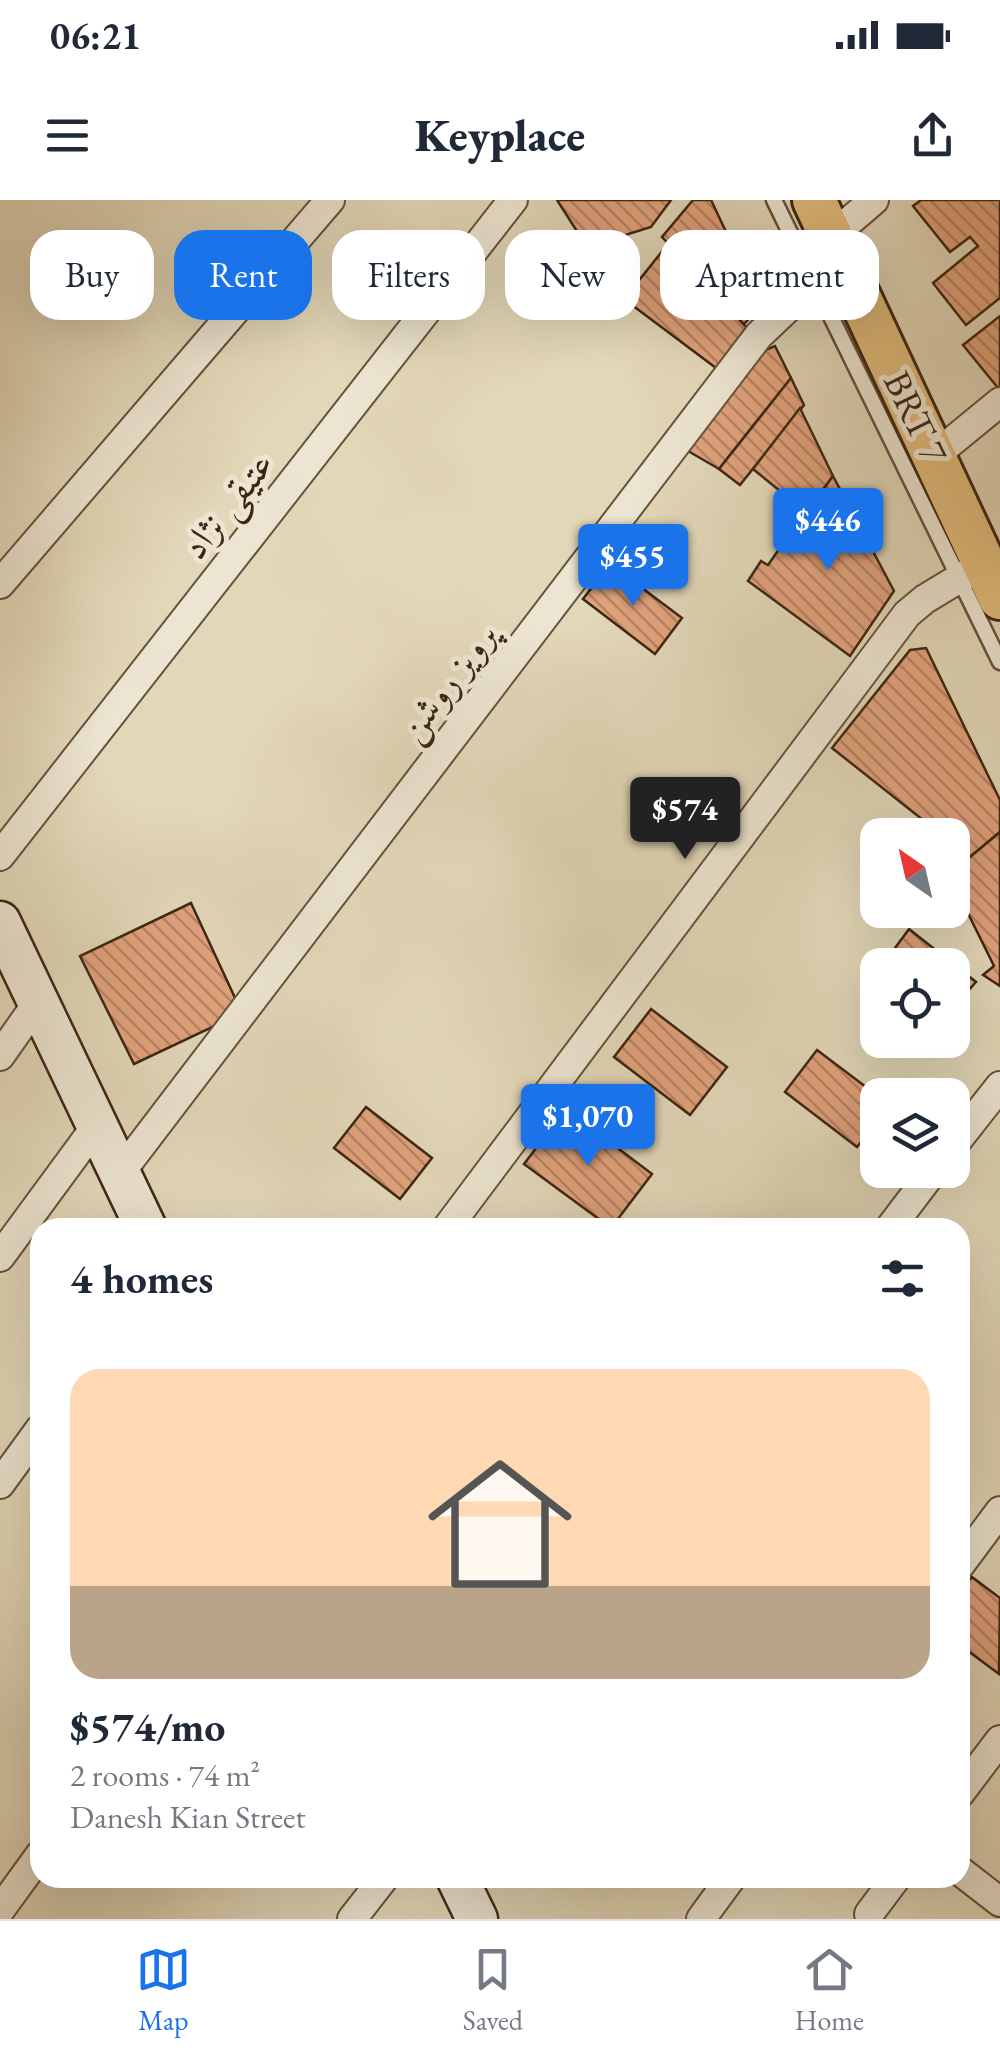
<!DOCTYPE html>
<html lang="en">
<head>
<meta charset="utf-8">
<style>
  body { margin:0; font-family:"EB Garamond",Amiri,serif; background:#f2f2f3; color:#1f2937; height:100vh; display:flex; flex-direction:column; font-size:38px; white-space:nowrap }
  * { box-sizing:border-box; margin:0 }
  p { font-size:32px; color:#747a83 }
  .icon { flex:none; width:55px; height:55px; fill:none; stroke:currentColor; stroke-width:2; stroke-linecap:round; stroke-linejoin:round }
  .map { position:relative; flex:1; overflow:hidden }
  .drawer { position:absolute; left:30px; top:1018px; width:940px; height:670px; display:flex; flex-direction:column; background:#fff; border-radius:30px; box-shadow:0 10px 40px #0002 }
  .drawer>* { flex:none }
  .top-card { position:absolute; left:30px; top:30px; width:940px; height:90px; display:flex; gap:20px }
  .needle { width:65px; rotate:326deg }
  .buttons { position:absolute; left:860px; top:618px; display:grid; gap:20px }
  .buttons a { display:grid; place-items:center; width:110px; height:110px; border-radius:20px; background:#fff; box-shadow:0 10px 40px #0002; font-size:50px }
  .price { position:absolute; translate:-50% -85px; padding:0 22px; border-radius:10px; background:#1a73e8; color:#fff; font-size:32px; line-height:65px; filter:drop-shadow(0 2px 5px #0008) }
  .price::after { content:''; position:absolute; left:50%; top:60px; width:30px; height:22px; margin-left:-15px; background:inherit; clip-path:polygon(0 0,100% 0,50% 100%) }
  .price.current { background:#222; color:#fff }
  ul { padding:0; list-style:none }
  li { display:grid; align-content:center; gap:20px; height:530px; padding:0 40px }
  li span { display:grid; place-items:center; height:310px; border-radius:30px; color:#555 }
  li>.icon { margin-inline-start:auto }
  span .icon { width:180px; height:180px; fill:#fffc; stroke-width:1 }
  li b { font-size:42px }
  h2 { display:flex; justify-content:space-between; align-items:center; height:120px; padding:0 40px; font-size:42px }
  .chip { padding:0 35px; border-radius:30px; background:#fff; box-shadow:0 10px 40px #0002; font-size:35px; line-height:90px }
  .chip.current { background:#1a73e8; color:#fff }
  .status { display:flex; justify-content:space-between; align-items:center; height:70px; padding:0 50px; background:#fff; direction:ltr }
  .status svg { height:28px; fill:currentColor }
  header { display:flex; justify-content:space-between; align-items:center; height:130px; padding:0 40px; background:#fff; font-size:45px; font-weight:800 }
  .menu { display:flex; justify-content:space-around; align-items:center; height:140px; border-top:2px solid #e0e1e3; background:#fff; font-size:28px; color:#747a83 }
  .menu a { display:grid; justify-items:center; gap:5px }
  .menu .current { color:#1a73e8 }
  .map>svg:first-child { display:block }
</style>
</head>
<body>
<div class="status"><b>06:21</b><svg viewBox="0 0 49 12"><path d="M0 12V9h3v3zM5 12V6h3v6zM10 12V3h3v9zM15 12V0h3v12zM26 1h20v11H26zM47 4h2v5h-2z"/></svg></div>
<header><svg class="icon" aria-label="menu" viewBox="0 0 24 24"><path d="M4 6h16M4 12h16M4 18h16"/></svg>Keyplace<svg class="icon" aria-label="share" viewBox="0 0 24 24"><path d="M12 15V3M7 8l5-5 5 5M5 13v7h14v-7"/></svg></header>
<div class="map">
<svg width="1000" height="1719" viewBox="0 0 1000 1719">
  <defs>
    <pattern id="building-back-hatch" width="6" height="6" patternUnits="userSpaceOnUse" patternTransform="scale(2.5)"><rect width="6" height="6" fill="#e1a27c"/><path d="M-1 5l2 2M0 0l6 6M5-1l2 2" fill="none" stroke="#b88464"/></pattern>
  </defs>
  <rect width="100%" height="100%" fill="#e2d7b8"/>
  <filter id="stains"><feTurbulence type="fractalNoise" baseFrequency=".002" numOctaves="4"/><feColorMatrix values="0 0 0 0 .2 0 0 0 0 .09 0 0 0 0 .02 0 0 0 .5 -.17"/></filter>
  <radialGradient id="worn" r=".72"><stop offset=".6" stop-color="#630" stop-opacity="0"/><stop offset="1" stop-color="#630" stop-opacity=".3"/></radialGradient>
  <g fill="url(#building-back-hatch)" stroke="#3d2612" stroke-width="2.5">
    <polygon points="557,0 671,0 651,27 587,47"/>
    <polygon points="693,0 711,0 761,106 744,124 662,37"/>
    <polygon points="921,0 1000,0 1000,98 966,125 933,83 978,46 970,37 950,52 913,6"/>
    <polygon points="668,44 747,128 716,168 624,99"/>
    <polygon points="1000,116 1000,186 998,188 963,145"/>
    <polygon points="775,146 791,178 719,269 688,251 763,151"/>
    <polygon points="791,178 804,205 740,285 719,269"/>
    <polygon points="800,208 833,276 806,312 753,269"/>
    <polygon points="833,276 894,391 850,456 748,381 761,361 768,365 789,335 794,338 807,324 802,319"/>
    <polygon points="610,364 682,418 655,454 583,399"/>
    <polygon points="926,448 1000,600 1000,632 970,657 952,643 952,635 942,635 832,548 910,450"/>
    <polygon points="1000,632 1000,786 983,775 994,766 952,681 952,672"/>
    <polygon points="191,703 242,813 134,864 80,756"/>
    <polygon points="909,729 976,782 952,809 952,765 898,765 901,760 892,752"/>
    <polygon points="651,809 727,867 690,915 614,857"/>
    <polygon points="817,850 878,896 878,921 857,947 785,892"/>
    <polygon points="366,907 432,958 400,999 334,948"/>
    <polygon points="566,909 652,974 611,1028 524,964"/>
    <polygon points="972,1377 1000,1398 999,1474 960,1445 960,1392"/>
  </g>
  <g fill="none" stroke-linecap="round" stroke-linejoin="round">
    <defs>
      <polyline id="service" points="774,0 1000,462"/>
      <g id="minor">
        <polyline points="933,257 1000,202"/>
        <polyline points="0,384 330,0"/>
        <polyline points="0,656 513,0"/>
        <polyline points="0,856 38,802"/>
        <polyline points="952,947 1000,886"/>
        <polyline points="120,973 759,135 814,83 831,37 874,0"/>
        <polyline points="447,1028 907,414 925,399 983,364"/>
        <polyline points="890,1028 934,970"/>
        <polyline points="0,1057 97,925"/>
        <polyline points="0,1284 40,1229"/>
        <polyline points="960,1365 1000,1311"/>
        <polyline points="960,1593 1000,1540"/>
        <polyline points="960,1671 1000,1702"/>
        <polyline points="0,1710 40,1655"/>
        <polyline points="869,1714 896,1678"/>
        <polyline points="352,1719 384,1678"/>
        <polyline points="701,1719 731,1678"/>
      </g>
      <g id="secondary">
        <polyline points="0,722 146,1028"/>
        <polyline points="457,1678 477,1719"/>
      </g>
      <polyline id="primary" points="814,0 1000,398"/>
    </defs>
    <use href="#service" stroke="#66523c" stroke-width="19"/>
    <use href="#minor" stroke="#66523c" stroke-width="32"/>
    <use href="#secondary" stroke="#3d2612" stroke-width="45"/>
    <use href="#primary" stroke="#3d2612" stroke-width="48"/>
    <use href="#service" stroke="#ece5d1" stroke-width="14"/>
    <use href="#minor" stroke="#ece5d1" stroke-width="28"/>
    <use href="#secondary" stroke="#ece5d1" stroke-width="40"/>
    <use href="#primary" stroke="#e1bc7c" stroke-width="42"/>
  </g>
  <g text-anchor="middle" stroke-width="10" stroke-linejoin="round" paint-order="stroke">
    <g font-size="38" fill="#3d2612" stroke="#ece5d1">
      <text transform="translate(916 217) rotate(64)" y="13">BRT 7</text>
      <text transform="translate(227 305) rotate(-52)" y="13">عتیقی نژاد</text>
      <text transform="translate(447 482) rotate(-53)" y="13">پرویز روشن</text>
    </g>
  </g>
  <rect width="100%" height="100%" filter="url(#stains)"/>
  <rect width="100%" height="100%" fill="url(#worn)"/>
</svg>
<div class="buttons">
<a><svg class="needle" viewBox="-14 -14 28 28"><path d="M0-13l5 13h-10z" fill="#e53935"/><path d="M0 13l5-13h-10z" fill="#747a83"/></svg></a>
<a><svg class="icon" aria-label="locate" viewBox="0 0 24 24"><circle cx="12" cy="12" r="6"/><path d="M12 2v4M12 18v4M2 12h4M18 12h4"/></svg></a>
<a><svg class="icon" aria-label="layers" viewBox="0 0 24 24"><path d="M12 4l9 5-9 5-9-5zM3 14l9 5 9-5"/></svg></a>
</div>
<b class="price" style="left:828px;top:373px">$446</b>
<b class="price" style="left:633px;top:409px">$455</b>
<b class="price current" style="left:685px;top:662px">$574</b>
<b class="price" style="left:588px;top:969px">$1,070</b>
<div class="top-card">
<a class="chip">Buy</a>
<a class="chip current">Rent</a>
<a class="chip">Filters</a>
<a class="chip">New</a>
<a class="chip">Apartment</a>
</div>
<section class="drawer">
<h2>4 homes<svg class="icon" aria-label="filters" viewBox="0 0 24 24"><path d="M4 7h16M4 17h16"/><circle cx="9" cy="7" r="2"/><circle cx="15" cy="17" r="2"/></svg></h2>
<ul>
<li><span style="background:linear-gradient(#ffd9b3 70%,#b9a48a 0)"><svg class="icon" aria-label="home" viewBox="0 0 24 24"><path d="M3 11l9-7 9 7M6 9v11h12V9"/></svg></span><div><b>$574/mo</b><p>2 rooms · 74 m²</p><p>Danesh Kian Street</p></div></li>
</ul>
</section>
</div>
<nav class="menu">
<a class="current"><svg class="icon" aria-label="map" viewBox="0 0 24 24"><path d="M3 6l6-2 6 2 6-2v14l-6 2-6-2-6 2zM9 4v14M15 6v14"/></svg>Map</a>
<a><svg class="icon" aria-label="saved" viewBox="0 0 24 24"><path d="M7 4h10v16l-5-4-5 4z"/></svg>Saved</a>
<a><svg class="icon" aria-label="home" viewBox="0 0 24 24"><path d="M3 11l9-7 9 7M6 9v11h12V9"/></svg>Home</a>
</nav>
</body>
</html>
